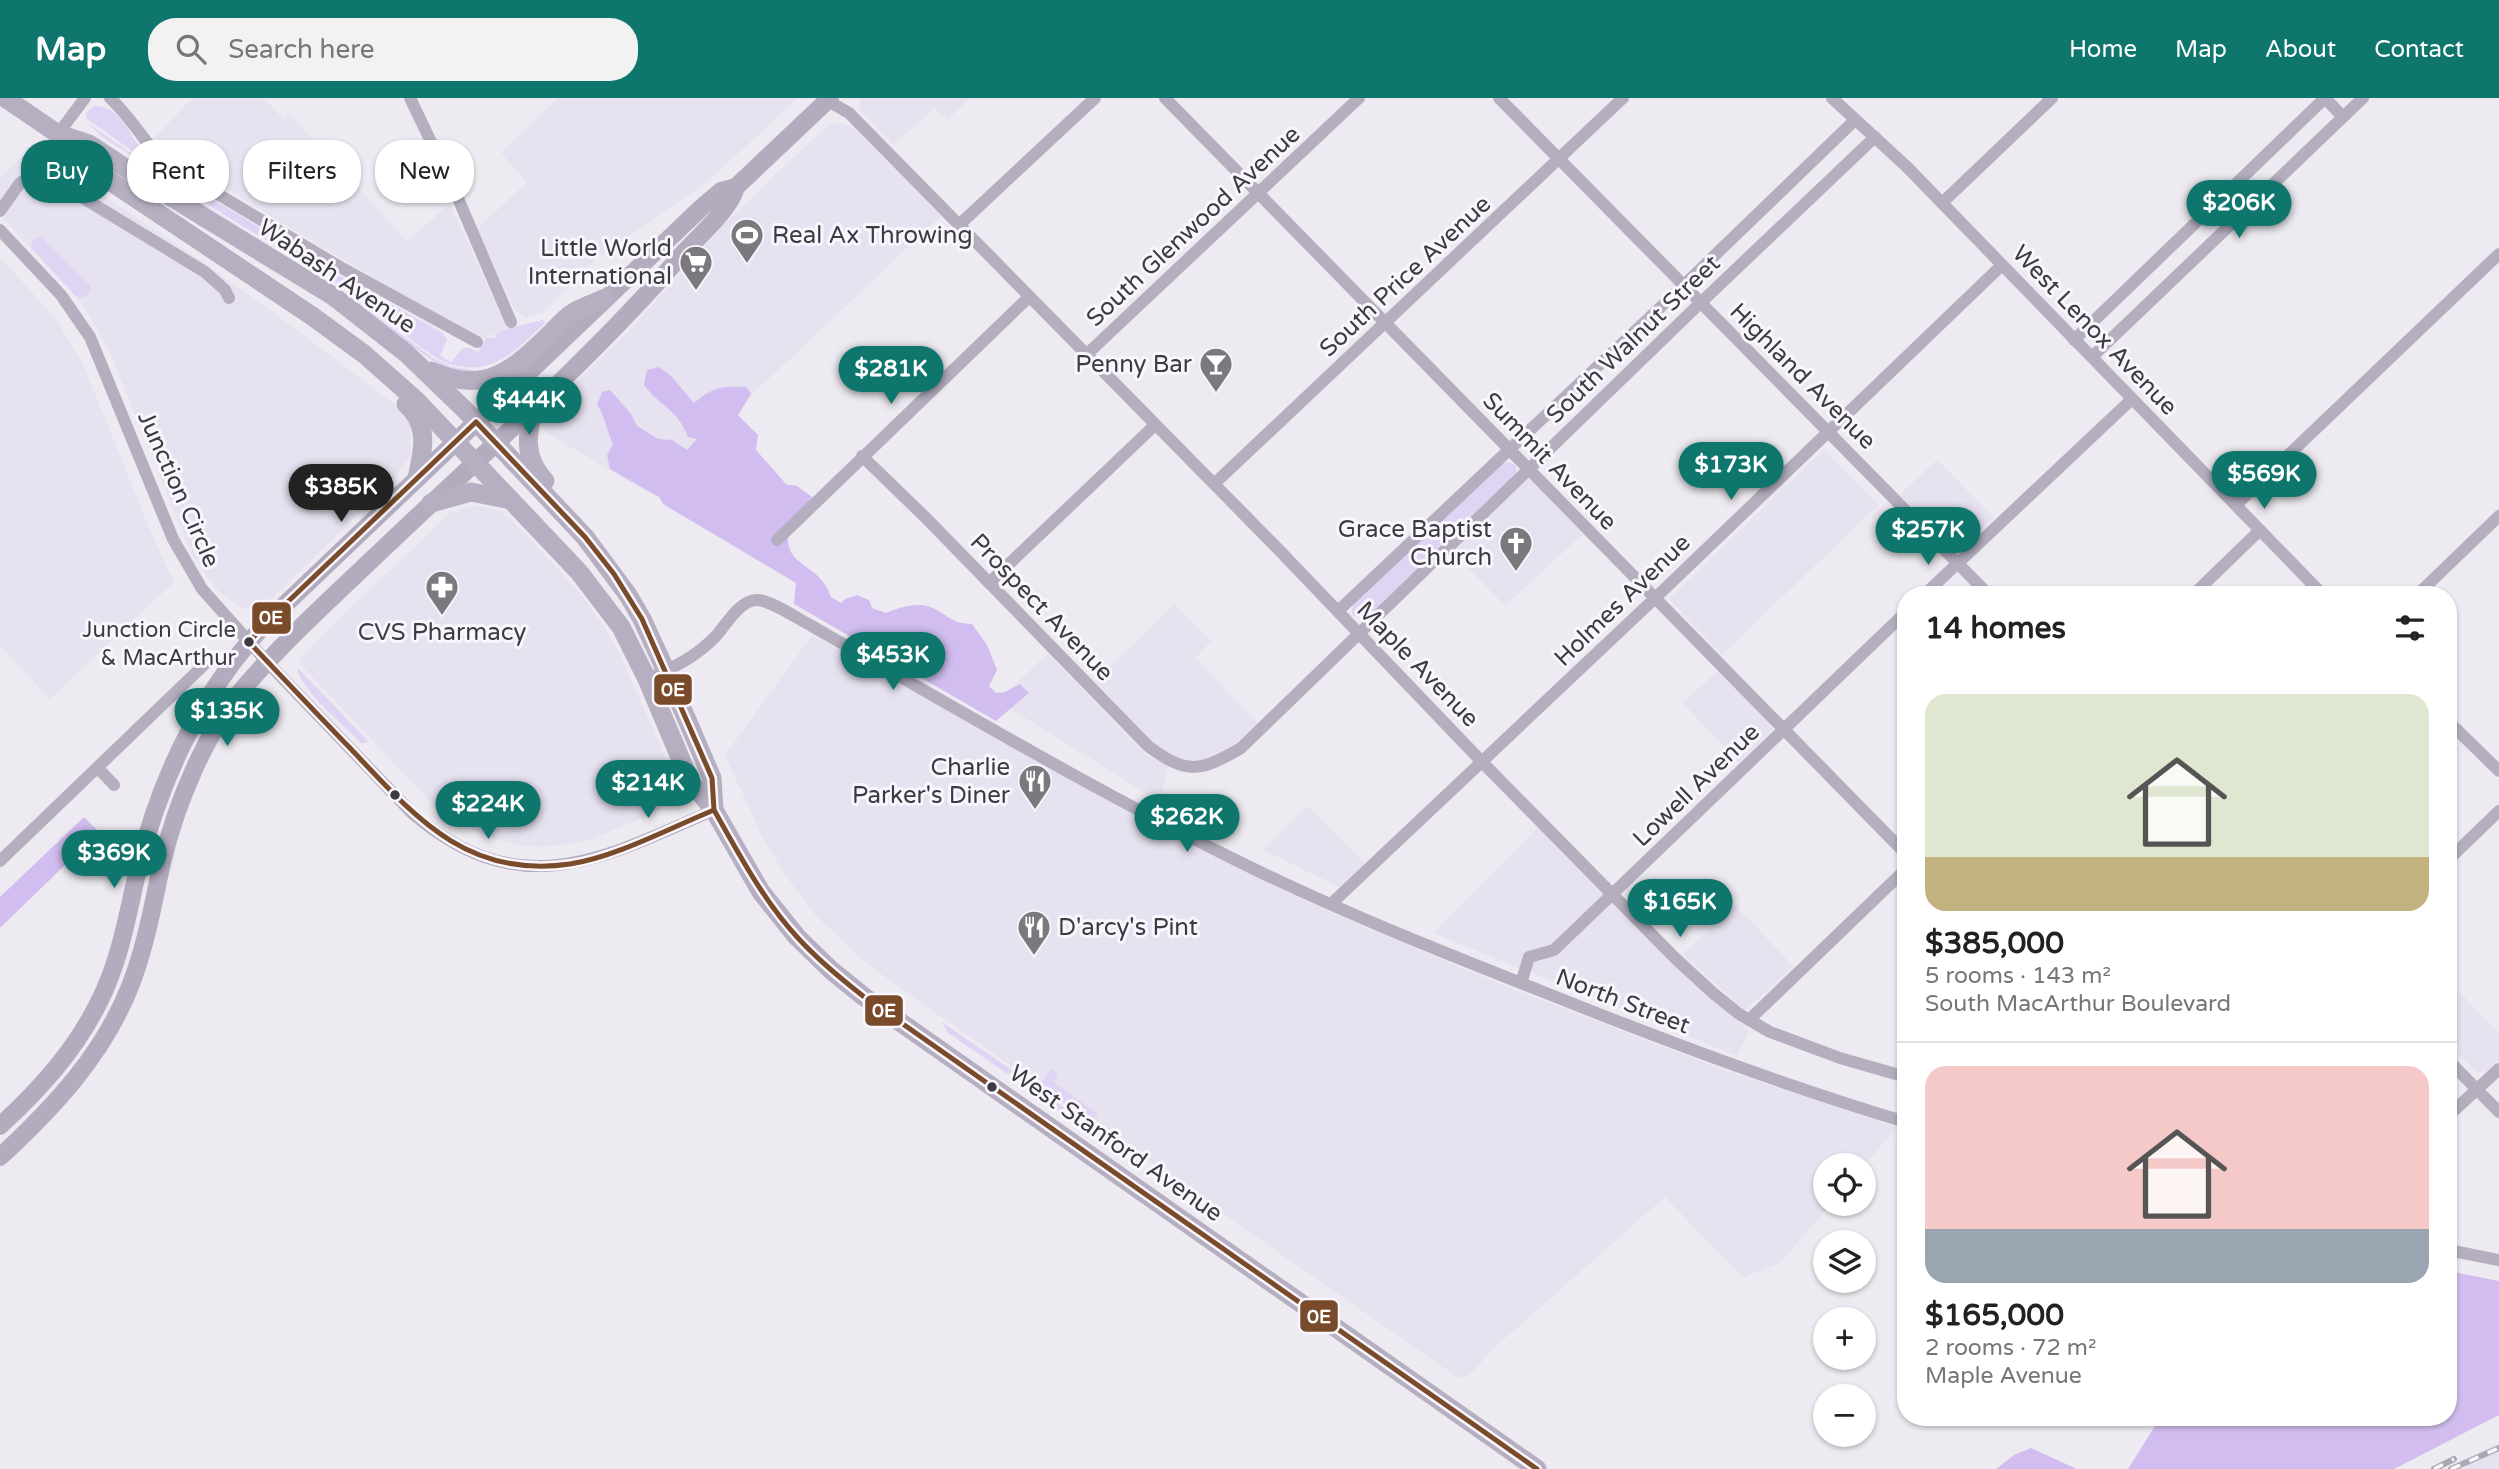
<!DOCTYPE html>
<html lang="en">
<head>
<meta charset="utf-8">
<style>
  body { margin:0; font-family:"Varela Round",sans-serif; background:#f2f2f2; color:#222; height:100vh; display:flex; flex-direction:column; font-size:26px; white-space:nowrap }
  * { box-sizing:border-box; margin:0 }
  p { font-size:23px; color:#767676 }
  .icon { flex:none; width:38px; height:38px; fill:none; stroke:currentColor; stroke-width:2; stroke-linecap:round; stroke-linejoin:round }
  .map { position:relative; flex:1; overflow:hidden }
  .panel { position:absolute; left:1897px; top:488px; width:560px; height:840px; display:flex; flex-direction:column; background:#fff; border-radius:28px; box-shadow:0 2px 5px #0004 }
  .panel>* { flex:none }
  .banner { position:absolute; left:21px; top:42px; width:665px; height:63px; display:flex; gap:14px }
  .tools { position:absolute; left:1813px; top:1055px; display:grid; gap:14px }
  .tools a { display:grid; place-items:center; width:63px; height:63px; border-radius:50%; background:#fff; box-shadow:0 2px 5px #0004; font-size:35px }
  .price { position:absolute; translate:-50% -60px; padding:0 16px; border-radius:24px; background:#0f766e; color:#fff; font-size:23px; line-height:46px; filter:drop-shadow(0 2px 4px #0008) }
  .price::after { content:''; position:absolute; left:50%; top:42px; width:21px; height:16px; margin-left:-10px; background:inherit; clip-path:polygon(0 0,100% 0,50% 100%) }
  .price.on { background:#222; color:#fff }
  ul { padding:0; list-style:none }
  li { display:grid; align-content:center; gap:14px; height:371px; padding:0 28px }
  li+li { border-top:2px solid #e0e0e0 }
  li span { display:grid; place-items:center; height:217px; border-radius:21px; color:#555 }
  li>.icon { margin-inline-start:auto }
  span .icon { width:126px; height:126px; fill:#fffc; stroke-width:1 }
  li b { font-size:30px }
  h2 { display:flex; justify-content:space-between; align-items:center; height:84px; padding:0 28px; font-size:30px }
  .tag { padding:0 24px; border-radius:28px; background:#fff; box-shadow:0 2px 5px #0004; font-size:24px; line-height:63px }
  .tag.on { background:#0f766e; color:#fff }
  header { display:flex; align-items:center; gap:42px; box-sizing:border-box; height:98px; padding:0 35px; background:#0f766e; color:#fff }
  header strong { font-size:33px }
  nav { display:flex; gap:38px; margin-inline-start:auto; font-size:24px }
  .search { width:490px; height:63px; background:#f2f2f2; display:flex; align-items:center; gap:18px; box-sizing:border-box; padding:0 24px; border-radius:28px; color:#767676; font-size:26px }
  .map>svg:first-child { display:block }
</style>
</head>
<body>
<header>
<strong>Map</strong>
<div class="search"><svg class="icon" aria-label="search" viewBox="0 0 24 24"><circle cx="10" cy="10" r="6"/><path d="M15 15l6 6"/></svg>Search here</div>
<nav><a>Home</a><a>Map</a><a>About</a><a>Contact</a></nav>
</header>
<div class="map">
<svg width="2499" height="1371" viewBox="0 0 2499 1371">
  <rect width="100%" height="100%" fill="#edebf1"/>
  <g fill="#e7e2f0">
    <polygon points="193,0 264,0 283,21 290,16 407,143 450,106 507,230 483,241 377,182 173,59 155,39"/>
    <polygon points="558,0 798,0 707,84 596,161 544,214 525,220 514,211 477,131 527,84 501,55"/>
    <polygon points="860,0 970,0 947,22 935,10 893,47 859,11"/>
    <polygon points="840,25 853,29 941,118 648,395 542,332 544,322 565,294 630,232 722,128 828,27"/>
    <polygon points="31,50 190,155 278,218 401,311 410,327 411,357 392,384 269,503 253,512 240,509 216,491 191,455 109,253 89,217 78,201 0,117 0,80"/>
    <polygon points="0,160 53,217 83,266 152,437 174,484 50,601 0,548"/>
    <polygon points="1824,351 1878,407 1722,557 1669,501"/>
    <polygon points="1937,362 1994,420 1958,452 1900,397"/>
    <polygon points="1528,379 1583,436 1505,508 1452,453"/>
    <polygon points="474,407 499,412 521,431 580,495 604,528 620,556 679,691 673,707 592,741 574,745 542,749 523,748 487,739 446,717 427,700 300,566 300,561 342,518 450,415"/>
    <polygon points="1175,506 1211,543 1195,560 1258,625 1237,644 1212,659 1191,664 1169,657 1151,643 1095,583"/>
    <polygon points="812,537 1165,735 1332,815 1510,890 1730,974 1897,1029 1864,1068 1825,1068 1825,1106 1831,1106 1781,1164 1743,1180 1665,1099 1493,1251 1472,1275 1463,1280 1457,1279 897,888 864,863 816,818 786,778 762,739 725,657"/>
    <polygon points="1048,555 1145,656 1168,668 1160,704 998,603"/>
    <polygon points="1719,572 1770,626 1772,632 1739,665 1683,605"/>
    <polygon points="1307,708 1366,767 1342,790 1263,752"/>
    <polygon points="1539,728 1695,888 1749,933 1737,958 1433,835"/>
    <polygon points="1735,807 1793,868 1745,913 1683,856"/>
    <polygon points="2448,882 2499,935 2499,963 2489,973 2476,974 2448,946"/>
    <polygon points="2499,1345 2499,1371 2468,1371 2463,1362"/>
  </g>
  <g fill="#e0d4f5">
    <path d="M94 8C119 8 126 31 139 48 146 58 155 65 164 72L344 180 443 235 447 242 440 258 451 264 463 250H470L478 254 486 240H495L496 236 509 230 543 222 545 225C520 248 496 276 458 268 434 263 414 243 395 229 376 213 356 198 335 184 292 156 246 132 203 103 163 77 125 47 86 20V15Z"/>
    <polygon points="88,25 204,107 353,201 433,260 452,269 473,272 473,275 444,269 430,261 396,236 213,116 162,77 101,38"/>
    <polygon points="40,138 90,187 90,194 83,200 76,198 31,150 32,143"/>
    <polygon points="1510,364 1516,368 1516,376 1371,517 1355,519 1352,516 1353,506 1503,365"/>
    <path d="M297 569 368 643 366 645H361C345 628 299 591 297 569Z"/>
    <polygon points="942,924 1016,975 1018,977 1006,975 947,934"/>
    <polygon points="1051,971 1058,976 1053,984 1098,1016 1092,1025 1039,988"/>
    <polygon points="1039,992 1094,1030 1086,1032 1044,1002"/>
  </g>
  <g fill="#d1bdf0">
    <path d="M659 269 671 278 694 305C713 289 722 288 746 289L751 296 738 317 758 337 756 352 786 386 797 388 812 399 805 410 788 428C788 436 787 444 790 452 797 469 822 471 831 499L841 505 845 501 857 497 869 502 872 510 886 515C899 510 916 504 930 509 949 516 948 525 972 526L987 547 997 572 989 588 996 595 1005 594 1020 586 1029 595 996 623 794 506 796 485 663 406 659 399 610 371 607 357 613 346C606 332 606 319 597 307L602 294 610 292 631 316 637 328 658 341 672 342 687 352 697 341 688 339C676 309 661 310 644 287L647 272Z"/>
    <polygon points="84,719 99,734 0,830 0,799"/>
    <polygon points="2448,1173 2499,1183 2499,1317 2394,1371 2128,1371 2160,1320 2448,1320"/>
    <polygon points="2031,1350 2077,1371 1996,1371 2014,1357"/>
  </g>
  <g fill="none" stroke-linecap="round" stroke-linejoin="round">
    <g stroke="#b4aebf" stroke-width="12">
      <path d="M110 0C131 19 144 44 164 64L340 169 477 244"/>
      <polyline points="410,0 457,98 511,224"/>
      <polyline points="823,0 849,15 1280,453 1482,664 1675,860 1713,895 1739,916 1770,934 1840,960 1906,979"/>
      <polyline points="1165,0 1906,756"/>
      <polyline points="1499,0 1989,497"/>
      <polyline points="1832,0 1907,69 2323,497"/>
      <polyline points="58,36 85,0"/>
      <polyline points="1942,105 2052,0"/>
      <polyline points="0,113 20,85 29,79 47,78 205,174 225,192 229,200"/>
      <polyline points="959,127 1095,0"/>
      <path d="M0 132 61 197 90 239 173 441 202 491 267 564 413 716C520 807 602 761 714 712"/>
      <polyline points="2074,242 2325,0 2343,19"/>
      <polyline points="1086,257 1359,0"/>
      <polyline points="2092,259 2363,0"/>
      <path d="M862 358 927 421 1148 648C1187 677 1200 674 1241 650L1693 212 1875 39"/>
      <polyline points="1214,386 1623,0"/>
      <polyline points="2236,407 2499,156"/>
      <polyline points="777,442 1029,199"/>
      <polyline points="989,485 1155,327"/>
      <polyline points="1924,497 2132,301"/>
      <polyline points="2193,497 2260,432"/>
      <polyline points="2417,497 2499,418"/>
      <polyline points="1338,513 1684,187 1855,22"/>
      <path d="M647 581C673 570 696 559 716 538 726 527 739 503 756 502 769 501 798 521 810 527 957 611 1104 698 1256 772 1349 817 1445 855 1541 893 1661 941 1782 987 1906 1024"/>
      <polyline points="2448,623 2499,673"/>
      <polyline points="98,670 114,687"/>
      <polyline points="2448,762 2499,713"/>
      <polyline points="0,763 208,563"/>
      <polyline points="1331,806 1651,504 2002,167"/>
      <polyline points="1521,885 1529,859 1554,852 1906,514"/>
      <polyline points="1749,922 1906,771"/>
      <polyline points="2448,962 2499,1014"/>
      <polyline points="2448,1018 2499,971"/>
      <polyline points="2448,1152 2499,1162"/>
    </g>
    <g stroke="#b3acbf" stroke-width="18">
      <path d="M0 1028C39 992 75 953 99 904 121 861 128 813 139 767 162 674 206 585 274 517L701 110 721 93 736 89"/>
      <path d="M0 1059C54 1009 104 956 131 886 146 847 153 806 162 765 176 706 206 632 247 586 289 538 338 494 384 450 484 355 588 264 678 161 696 140 729 114 736 89L830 0"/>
    </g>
    <g stroke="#b6afc1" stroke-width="19">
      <polyline points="5,0 58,36 83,65 312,218 364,256 416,302 579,474 621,529 647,581 690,683 714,712 761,794 797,839 832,873 863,898 1537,1371"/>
      <polyline points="59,36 89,46 148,85 333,198 406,255 466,313 585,439 628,497 642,521 666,573 712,680 714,712"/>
      <path d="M431 273C486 297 512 273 551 235 557 229 564 221 571 216 581 209 595 205 606 200"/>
      <path d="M535 305C527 335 522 358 545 383"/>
      <path d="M406 306C430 327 423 353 417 380"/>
      <polyline points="431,405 471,394 511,402"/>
    </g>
    <defs>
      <g id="rail">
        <polyline points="2434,1371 2454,1361"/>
        <polyline points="2451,1371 2499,1350"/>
      </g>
    </defs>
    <use href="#rail" stroke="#aca8b3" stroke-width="6"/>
    <use href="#rail" stroke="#f9f6fe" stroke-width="3.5" stroke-dasharray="10" stroke-linecap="butt"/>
    <defs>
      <g id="bus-1">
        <path d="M476 324 585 439 614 476 642 521 712 680 714 712C670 730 616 759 570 766 467 781 415 719 351 651 317 616 283 580 249 544L274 517Z"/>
        <path d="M714 712C739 756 763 802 798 840 817 861 840 880 863 898L1537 1371"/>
      </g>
    </defs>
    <use href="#bus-1" stroke="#f9f6fe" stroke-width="10"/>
    <use href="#bus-1" stroke="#7a4b2a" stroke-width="5"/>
  </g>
  <defs>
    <symbol id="stadium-pin" viewBox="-11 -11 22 30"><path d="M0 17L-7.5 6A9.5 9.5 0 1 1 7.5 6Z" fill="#7b797e" stroke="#f9f6fe"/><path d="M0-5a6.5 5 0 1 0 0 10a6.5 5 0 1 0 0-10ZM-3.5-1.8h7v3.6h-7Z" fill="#fff"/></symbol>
    <symbol id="supermarket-pin" viewBox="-11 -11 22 30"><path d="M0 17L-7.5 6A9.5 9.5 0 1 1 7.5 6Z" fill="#7b797e" stroke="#f9f6fe"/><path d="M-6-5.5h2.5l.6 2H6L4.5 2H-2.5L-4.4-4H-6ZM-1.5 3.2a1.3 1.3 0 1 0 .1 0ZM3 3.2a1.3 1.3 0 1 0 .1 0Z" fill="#fff"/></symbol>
    <symbol id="bar-pin" viewBox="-11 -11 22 30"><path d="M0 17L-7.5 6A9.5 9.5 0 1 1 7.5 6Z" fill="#7b797e" stroke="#f9f6fe"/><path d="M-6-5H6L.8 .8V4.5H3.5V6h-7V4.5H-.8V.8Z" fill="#fff"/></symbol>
    <symbol id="church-pin" viewBox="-11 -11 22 30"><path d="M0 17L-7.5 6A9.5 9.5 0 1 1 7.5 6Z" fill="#7b797e" stroke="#f9f6fe"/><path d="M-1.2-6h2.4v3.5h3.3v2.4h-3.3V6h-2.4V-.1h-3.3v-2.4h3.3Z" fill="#fff"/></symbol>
    <symbol id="pharmacy-pin" viewBox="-11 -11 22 30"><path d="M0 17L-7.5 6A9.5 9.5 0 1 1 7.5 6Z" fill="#7b797e" stroke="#f9f6fe"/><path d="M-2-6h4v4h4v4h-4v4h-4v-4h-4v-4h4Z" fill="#fff"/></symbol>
    <symbol id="restaurant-pin" viewBox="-11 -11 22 30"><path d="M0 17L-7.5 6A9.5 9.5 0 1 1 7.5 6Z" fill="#7b797e" stroke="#f9f6fe"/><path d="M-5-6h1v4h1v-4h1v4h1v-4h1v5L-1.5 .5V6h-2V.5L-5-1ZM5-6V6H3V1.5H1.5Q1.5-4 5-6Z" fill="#fff"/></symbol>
  </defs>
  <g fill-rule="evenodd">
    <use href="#stadium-pin" x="728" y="118" width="38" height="52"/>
    <use href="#supermarket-pin" x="677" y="145" width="38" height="52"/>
    <use href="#bar-pin" x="1197" y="247" width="38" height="52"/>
    <use href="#church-pin" x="1497" y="426" width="38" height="52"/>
    <use href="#pharmacy-pin" x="423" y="470" width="38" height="52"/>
    <use href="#restaurant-pin" x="1016" y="664" width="38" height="52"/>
    <use href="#restaurant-pin" x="1015" y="810" width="38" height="52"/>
  </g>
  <g fill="#3d3b40" stroke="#f9f6fe" stroke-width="2.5">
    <circle cx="249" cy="544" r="6"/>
    <circle cx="395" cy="697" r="6"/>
    <circle cx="992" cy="989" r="6"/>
  </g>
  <g text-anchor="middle" stroke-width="6" stroke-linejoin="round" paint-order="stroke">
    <g font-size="22" fill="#3d3b40" stroke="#f9f6fe" text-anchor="end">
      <text x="236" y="539">Junction Circle<tspan x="236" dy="28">&amp; MacArthur</tspan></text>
    </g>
    <g font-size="24" fill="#3d3b40" stroke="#f9f6fe">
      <text transform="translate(1193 128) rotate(-43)" y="8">South Glenwood Avenue</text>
      <text transform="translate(337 178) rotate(34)" y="8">Wabash Avenue</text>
      <text transform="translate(1405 178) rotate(-43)" y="8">South Price Avenue</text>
      <text transform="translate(2095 232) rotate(46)" y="8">West Lenox Avenue</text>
      <text transform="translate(1633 241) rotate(-44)" y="8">South Walnut Street</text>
      <text transform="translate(1803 278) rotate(45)" y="8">Highland Avenue</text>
      <text transform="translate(1550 363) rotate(46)" y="8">Summit Avenue</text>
      <text transform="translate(179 391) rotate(66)" y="8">Junction Circle</text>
      <text transform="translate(1622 502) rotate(-44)" y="8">Holmes Avenue</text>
      <text transform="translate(1042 509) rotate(46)" y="8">Prospect Avenue</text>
      <text transform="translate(1418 566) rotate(46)" y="8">Maple Avenue</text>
      <text transform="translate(1696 687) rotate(-44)" y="8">Lowell Avenue</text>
      <text transform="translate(1623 903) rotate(21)" y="8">North Street</text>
      <text transform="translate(1116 1045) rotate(35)" y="8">West Stanford Avenue</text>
    </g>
    <g font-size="24" fill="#3d3b40" stroke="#f9f6fe" text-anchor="end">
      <text x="772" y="145" text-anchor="start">Real Ax Throwing</text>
      <text x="672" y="158">Little World<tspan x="672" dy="28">International</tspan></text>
      <text x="1192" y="274">Penny Bar</text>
      <text x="1492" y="439">Grace Baptist<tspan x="1492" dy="28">Church</tspan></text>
      <text x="442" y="542" text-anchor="middle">CVS Pharmacy</text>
      <text x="1010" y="677">Charlie<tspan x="1010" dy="28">Parker's Diner</tspan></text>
      <text x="1058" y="837" text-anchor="start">D'arcy's Pint</text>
    </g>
  </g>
  <g stroke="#f9f6fe" stroke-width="2.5">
    <rect x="251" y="503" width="41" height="34" rx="7" fill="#7a4b2a"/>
    <rect x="653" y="575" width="40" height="33" rx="7" fill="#7a4b2a"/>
    <rect x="864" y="896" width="40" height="33" rx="7" fill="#7a4b2a"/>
    <rect x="1299" y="1201" width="40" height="34" rx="7" fill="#7a4b2a"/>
  </g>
  <g font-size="19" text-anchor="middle" font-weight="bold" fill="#fff">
    <text x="271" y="526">0E</text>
    <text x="673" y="598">0E</text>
    <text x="884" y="919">0E</text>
    <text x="1319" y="1225">0E</text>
  </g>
</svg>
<div class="tools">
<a><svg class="icon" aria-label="locate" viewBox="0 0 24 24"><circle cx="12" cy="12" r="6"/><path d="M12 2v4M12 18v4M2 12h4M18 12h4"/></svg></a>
<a><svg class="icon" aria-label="layers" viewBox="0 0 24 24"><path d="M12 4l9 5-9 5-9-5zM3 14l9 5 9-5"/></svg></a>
<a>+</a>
<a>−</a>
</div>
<b class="price" style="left:2239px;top:142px">$206K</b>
<b class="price" style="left:891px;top:308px">$281K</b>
<b class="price" style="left:529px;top:339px">$444K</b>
<b class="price" style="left:1731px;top:404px">$173K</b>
<b class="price" style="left:2264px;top:413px">$569K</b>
<b class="price on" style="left:341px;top:426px">$385K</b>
<b class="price" style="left:1928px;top:469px">$257K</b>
<b class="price" style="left:893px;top:594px">$453K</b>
<b class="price" style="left:227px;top:650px">$135K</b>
<b class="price" style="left:648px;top:722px">$214K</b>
<b class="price" style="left:488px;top:743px">$224K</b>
<b class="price" style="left:1187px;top:756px">$262K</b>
<b class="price" style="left:114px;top:792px">$369K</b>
<b class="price" style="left:1680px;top:841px">$165K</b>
<div class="banner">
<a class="tag on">Buy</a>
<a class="tag">Rent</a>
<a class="tag">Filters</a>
<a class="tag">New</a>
</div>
<section class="panel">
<h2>14 homes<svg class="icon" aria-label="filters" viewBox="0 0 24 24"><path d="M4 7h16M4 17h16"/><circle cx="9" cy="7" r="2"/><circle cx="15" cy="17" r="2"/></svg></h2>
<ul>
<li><span style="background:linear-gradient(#dfe7d0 75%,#c2b280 0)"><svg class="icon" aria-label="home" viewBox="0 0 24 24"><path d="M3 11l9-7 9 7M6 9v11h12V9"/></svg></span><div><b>$385,000</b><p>5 rooms · 143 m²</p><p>South MacArthur Boulevard</p></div></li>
<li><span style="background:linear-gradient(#f6c9c9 75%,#9aa5b1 0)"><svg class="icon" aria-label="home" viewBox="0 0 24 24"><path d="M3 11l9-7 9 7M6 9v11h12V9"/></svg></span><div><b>$165,000</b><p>2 rooms · 72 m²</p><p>Maple Avenue</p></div></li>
</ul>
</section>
</div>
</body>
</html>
